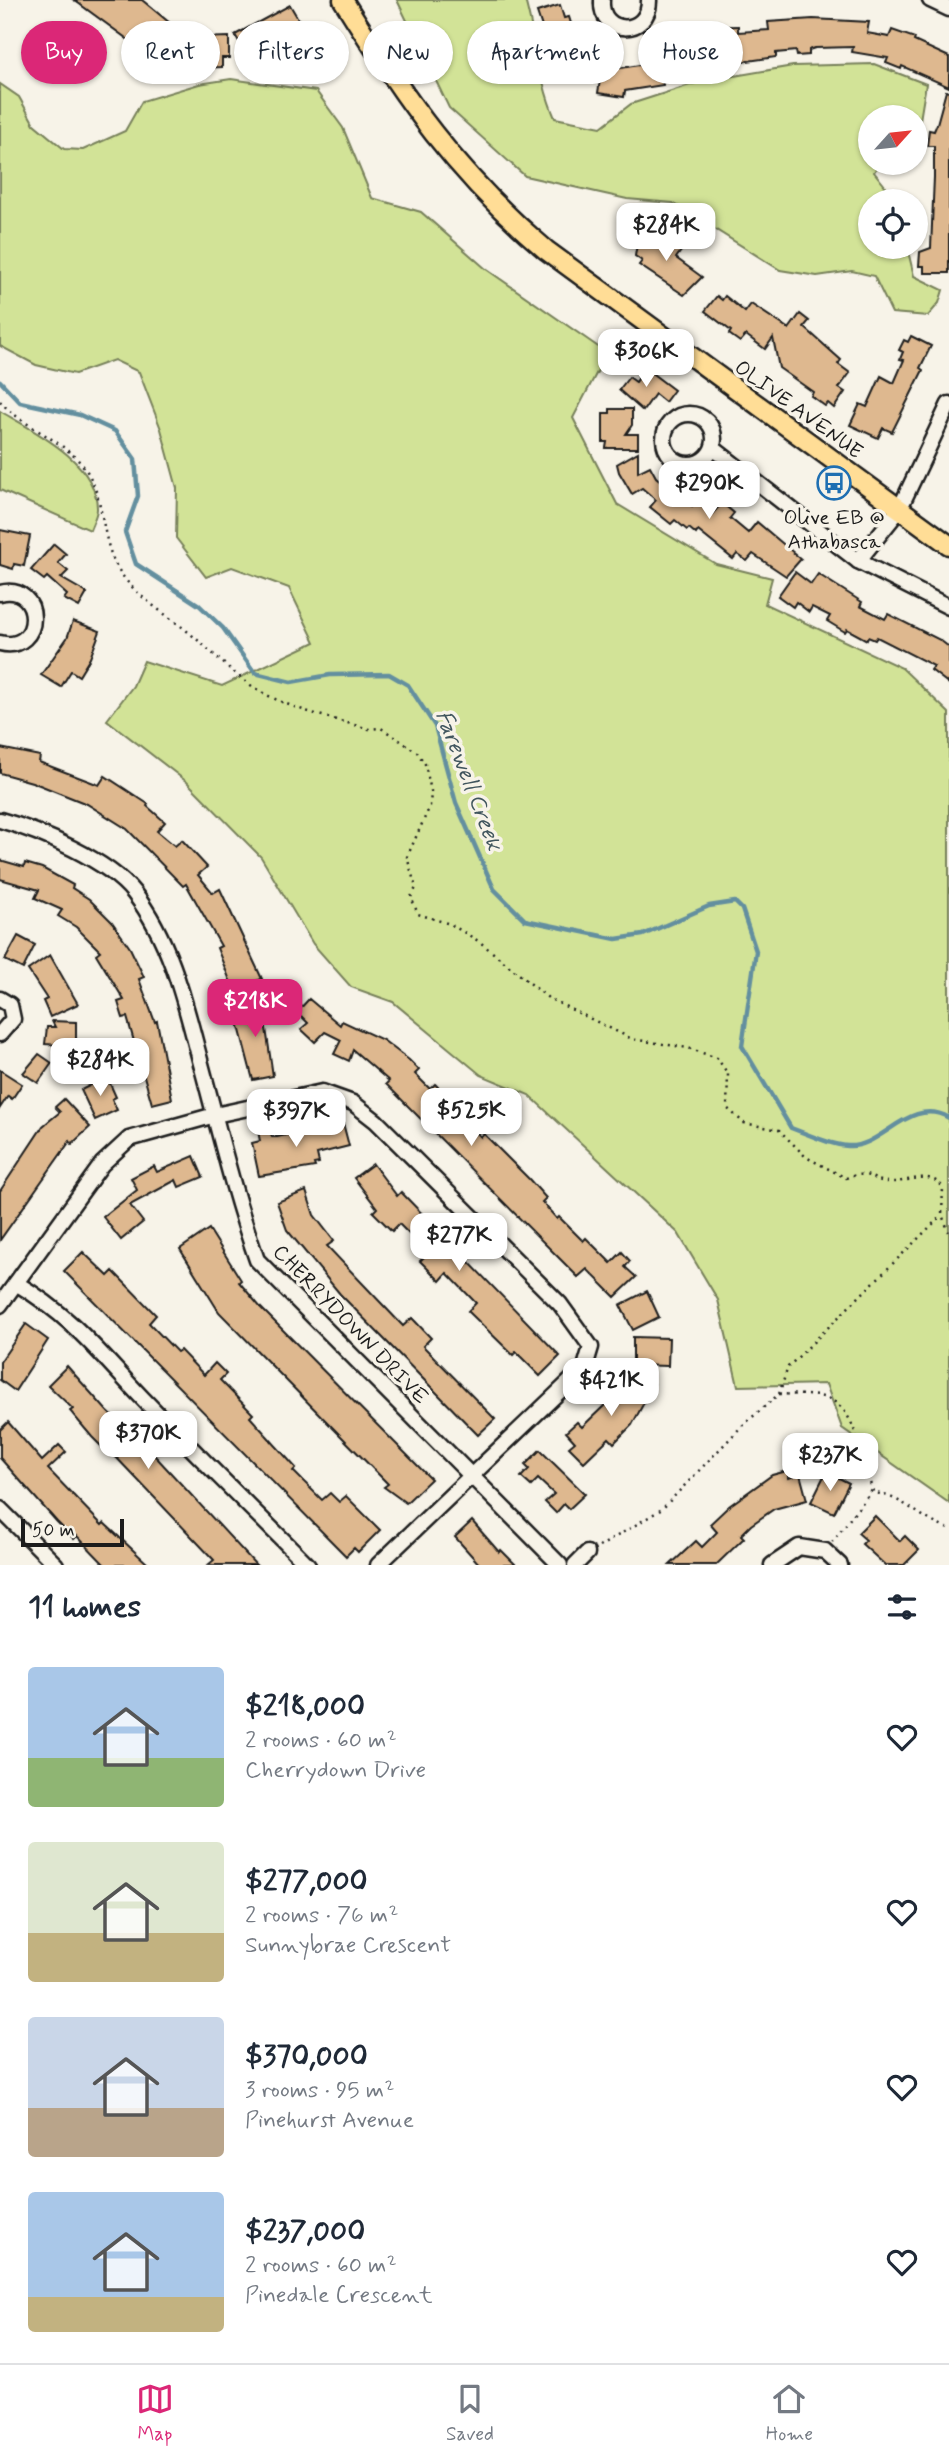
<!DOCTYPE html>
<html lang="en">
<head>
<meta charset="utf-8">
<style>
  body { margin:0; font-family:Mynerve,sans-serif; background:#f2f2f3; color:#1f2937; height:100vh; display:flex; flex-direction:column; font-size:26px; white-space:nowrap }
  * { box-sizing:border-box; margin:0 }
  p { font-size:23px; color:#747a83 }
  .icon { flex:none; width:38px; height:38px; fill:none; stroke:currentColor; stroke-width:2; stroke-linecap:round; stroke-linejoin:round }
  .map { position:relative; height:1565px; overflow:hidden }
  .drawer { display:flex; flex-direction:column; background:#fff; flex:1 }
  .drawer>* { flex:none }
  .guide { position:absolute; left:21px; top:21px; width:908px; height:63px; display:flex; gap:14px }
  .needle { width:46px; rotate:63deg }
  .tools { position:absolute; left:858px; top:105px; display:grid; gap:14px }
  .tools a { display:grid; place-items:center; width:70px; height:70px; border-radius:50%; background:#fff; box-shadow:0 2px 5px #0004; font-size:35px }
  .scale { position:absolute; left:21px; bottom:18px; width:103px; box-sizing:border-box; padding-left:7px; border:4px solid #1c1c1c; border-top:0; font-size:19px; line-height:24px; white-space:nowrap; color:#1c1c1c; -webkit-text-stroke:5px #f7f3e8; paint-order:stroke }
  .price { position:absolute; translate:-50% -60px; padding:0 16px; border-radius:14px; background:#fff; color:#222; font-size:23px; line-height:46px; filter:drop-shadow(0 2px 4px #0008) }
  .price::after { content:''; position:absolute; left:50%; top:42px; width:21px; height:16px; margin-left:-10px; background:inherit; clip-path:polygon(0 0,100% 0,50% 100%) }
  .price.current { background:#db2777; color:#fff }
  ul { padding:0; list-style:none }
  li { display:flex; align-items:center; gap:21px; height:175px; padding:0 28px }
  li span { display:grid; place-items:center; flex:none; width:196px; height:140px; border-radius:7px; color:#555 }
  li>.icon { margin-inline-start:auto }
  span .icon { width:84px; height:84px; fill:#fffc; stroke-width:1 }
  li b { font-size:30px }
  h2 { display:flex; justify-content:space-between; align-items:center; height:84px; padding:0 28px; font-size:30px }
  .tag { padding:0 24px; border-radius:32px; background:#fff; box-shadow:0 2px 5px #0004; font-size:24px; line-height:63px }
  .tag.current { background:#db2777; color:#fff }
  .tabs { display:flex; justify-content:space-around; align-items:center; height:98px; border-top:2px solid #e0e1e3; background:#fff; font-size:19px; color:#747a83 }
  .tabs a { display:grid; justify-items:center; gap:4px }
  .tabs .current { color:#db2777 }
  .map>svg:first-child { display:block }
</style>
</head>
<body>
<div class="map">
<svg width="949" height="1565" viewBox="0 0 949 1565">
  <rect width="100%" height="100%" fill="#f7f3e8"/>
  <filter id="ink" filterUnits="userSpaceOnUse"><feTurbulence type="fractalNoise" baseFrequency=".0143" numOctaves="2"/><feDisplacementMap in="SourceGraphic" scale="14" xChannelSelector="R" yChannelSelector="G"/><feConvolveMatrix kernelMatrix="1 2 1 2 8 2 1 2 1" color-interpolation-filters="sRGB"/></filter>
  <g filter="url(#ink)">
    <g fill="#d2e397" stroke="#77805a" stroke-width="2">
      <path d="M397 0H525C536 39 539 81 555 118L601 127 631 104 699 82 793 66 874 64 926 84 917 138 915 117H870V163H880L874 172 897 201H870V247H907L914 276 943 290 939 303 928 316 892 313 874 276 852 271 817 276 780 270 673 203 627 199 525 176 449 108Z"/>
      <polygon points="231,79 316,91 343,128 372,198 421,212 486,269 607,353 573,418 617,504 716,564 772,578 765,604 902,668 949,713 949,1503 842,1428 826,1384 738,1386 718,1300 678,1233 529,1095 481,1075 393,1002 351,987 313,944 261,857 187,782 107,720 133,686 144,661 222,686 315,642 289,588 232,567 206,577 176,538 177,488 161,429 139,372 114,360 75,374 36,365 0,346 0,84 19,97 34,124 64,149 83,150 125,131 142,101 199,84"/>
      <path d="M0 411C34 431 98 462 97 509 97 515 92 524 90 530L0 490Z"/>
    </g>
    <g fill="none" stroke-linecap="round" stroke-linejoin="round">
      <path stroke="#648f9f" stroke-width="4.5" d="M0 381 20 402 80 415 115 431 135 459 138 496 125 532 136 564 199 605 223 628 255 673 291 682 330 675 389 674 408 685 435 726 456 803 494 889 525 920 616 939 643 935 709 906 735 902 742 909 756 951 742 1046 791 1128C808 1134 830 1145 848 1146 881 1149 910 1095 949 1118"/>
    </g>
    <g fill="#deb88f" stroke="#1c1c1c" stroke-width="2">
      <polygon points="74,0 142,0 188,38 170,60 157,50 152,57"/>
      <polygon points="290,5 300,22 294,26 297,31 249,58 235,35"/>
      <polygon points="560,5 564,18 569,17 573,30 546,39 537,12"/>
      <polygon points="813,19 869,22 867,33 889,37 892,30 915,38 914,41 949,57 949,87 902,66 901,69 886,63 888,58 852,52 853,47 815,48 809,50 809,55 797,56 796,51 776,53 776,57 692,69 693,73 662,78 663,85 625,91 624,97 598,93 601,73 609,74 610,67 621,68 664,61 663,55 694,50 693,27 738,26 738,32 769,30 768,22"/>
      <polygon points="574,32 579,50 585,44 593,52 567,78 550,56"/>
      <polygon points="229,37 229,58 222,58 222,67 199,68 198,38"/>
      <polygon points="946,91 949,92 949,273 924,273 924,266 919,266 920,252 931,248 934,177 934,146 927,146 929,130 934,131 937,124"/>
      <polygon points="654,230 681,251 676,258 702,277 684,295 639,265 642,261 635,256 637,244 645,243"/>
      <polygon points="717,296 722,300 725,296 745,312 751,304 789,329 800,314 809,321 804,327 841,360 838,364 850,373 839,388 845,392 834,408 828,403 825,406 811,396 813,392 779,368 773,338 765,349 746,335 740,342 729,334 731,331 705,311"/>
      <polygon points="911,336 931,346 920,368 923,370 892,432 883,428 878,438 850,425 860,404 867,407 881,376 894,383 904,360 900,359 903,352 899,350 904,340 908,342"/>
      <polygon points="645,368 674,390 665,402 655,394 643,411 619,390 629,377 636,382"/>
      <polygon points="610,409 632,409 632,425 626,434 638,434 638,448 606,448 607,442 603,442 603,413 610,413"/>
      <polygon points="638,452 638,472 650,466 656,477 692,506 697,501 712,514 722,503 734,513 730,518 748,533 757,522 801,559 786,576 753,554 747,561 737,554 733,559 698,531 696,534 689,528 687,530 675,520 671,524 650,507 656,500 642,488 632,494 619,472 617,464"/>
      <polygon points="0,530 30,536 24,566 14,564 13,569 0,565"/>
      <polygon points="54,544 66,554 58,563 68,571 61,578 87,593 79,607 64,599 67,595 47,577 44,580 31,570"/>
      <polygon points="795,572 811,584 818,574 862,602 860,606 885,619 888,614 940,640 949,647 949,684 931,670 934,666 877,637 875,640 868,637 867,640 847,629 845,632 827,621 830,616 812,607 809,612 796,602 793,607 778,596"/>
      <polygon points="73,621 100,631 90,658 79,676 71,671 61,687 41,675 67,638"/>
      <polygon points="0,748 40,756 39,762 99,785 105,776 148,804 147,806 165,822 157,831 175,846 182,840 207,867 198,875 213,893 220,889 262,979 233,988 217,948 221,946 186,884 183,886 127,829 87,804 32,782 0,773"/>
      <polygon points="0,860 24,867 25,863 42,868 73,885 72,888 89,899 112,922 130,948 144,977 139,979 155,1022 157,1021 172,1099 152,1104 127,1017 123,1018 118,1002 124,1000 96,954 100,951 76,927 58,916 62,910 35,898 39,890 0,879"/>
      <polygon points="18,936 35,945 23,969 5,960"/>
      <polygon points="50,955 78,1004 50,1017 43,1001 47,999 28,970"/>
      <polygon points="309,999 340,1025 342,1021 383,1040 409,1060 419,1070 415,1074 430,1089 435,1084 466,1116 463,1119 481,1137 484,1134 529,1179 546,1198 542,1202 557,1219 559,1217 583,1241 586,1238 611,1263 622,1252 630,1261 625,1267 636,1277 615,1297 587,1269 578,1277 386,1084 389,1081 353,1050 349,1061 334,1054 341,1040 325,1032 315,1042 301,1029 308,1023 297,1012"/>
      <polygon points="262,1001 273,1076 253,1080 234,1007"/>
      <polygon points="52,1021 76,1022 76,1046 45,1044 47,1027 55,1027"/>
      <polygon points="39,1054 52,1063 38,1083 23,1073"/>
      <polygon points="0,1070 22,1084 12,1099 8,1096 0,1108"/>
      <polygon points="107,1077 116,1097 112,1099 117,1110 95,1120 81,1090"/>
      <polygon points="64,1099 90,1127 72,1144 70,1141 0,1240 0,1191 43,1126 60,1112 55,1107"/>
      <polygon points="343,1123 349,1146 317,1154 319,1163 314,1164 315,1167 259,1176 252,1143 260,1141 258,1131 270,1129 272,1137 277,1137"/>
      <polygon points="194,1156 203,1177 179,1187 176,1180 130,1205 143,1222 121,1240 103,1217 137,1190 131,1178 154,1166 157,1172"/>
      <polygon points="373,1164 397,1196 401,1192 560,1356 540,1376 516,1352 513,1355 468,1311 476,1303 447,1273 440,1281 420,1261 428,1253 399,1224 392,1231 373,1212 377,1208 354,1178"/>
      <polygon points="306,1191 314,1215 334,1241 327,1246 403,1326 412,1318 431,1338 423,1346 495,1419 478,1435 340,1294 287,1230 277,1202"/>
      <polygon points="209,1229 241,1280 239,1282 261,1308 431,1479 406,1503 384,1487 388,1484 219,1312 180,1249"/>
      <polygon points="83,1252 108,1276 113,1271 156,1315 149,1323 177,1352 180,1350 204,1375 215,1363 226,1374 220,1380 253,1414 250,1417 296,1468 293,1471 322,1500 330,1493 339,1502 346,1496 380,1530 358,1552 354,1548 346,1556 64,1271"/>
      <polygon points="647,1291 659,1317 633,1330 620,1305"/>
      <polygon points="26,1324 48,1340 15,1391 0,1380 0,1362"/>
      <polygon points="633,1337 669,1338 668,1366 633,1365"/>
      <polygon points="67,1366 107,1411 157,1458 256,1565 208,1565 214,1560 113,1454 111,1456 92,1437 70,1411 73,1409 48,1385"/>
      <polygon points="630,1372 654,1384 632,1425 614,1443 609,1438 584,1462 569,1447 575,1442 566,1432 577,1422 582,1427 607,1403 611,1407"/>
      <polygon points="8,1422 42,1461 59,1445 66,1452 48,1469 102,1525 104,1523 149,1565 105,1565 77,1536 74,1539 57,1522 0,1458 0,1430"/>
      <polygon points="540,1450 585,1494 569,1509 564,1504 556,1513 545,1502 554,1494 538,1479 531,1486 521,1477 529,1469 525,1465"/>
      <polygon points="787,1471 789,1478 800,1474 807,1500 774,1509 751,1525 741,1535 744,1538 716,1565 670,1565 696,1541 702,1547 717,1532 710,1524 729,1506 772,1475"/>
      <polygon points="833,1475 849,1483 834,1513 811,1502 824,1476 831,1480"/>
      <polygon points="875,1516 900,1541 905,1536 919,1550 904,1565 885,1565 862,1544 866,1540 858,1533"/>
      <polygon points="472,1521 499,1552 501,1550 516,1565 480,1565 455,1537"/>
    </g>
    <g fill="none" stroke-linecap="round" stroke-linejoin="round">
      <defs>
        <g id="minor">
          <path d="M602 0C599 36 650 37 649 0"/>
          <polyline points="930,0 949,9"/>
          <circle cx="689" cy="439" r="25"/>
          <polyline points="713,448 858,561 949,607"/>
          <polyline points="858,561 899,510 949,404"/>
          <path d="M0 593C44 582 44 654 0 643"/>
          <path d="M0 820C40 831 108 860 134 893 171 941 185 1003 200 1060 218 1127 234 1195 257 1260L560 1565"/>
          <polyline points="0,999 10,1005 13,1019 0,1034"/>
          <path d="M16 1283C76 1319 102 1357 149 1405 201 1459 255 1512 308 1565"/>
          <polyline points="0,1305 102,1164 129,1139 215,1115 322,1092 353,1103 376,1121 560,1304 591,1347 585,1367 378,1565"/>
          <polyline points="0,1509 56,1565"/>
          <polyline points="575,1565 587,1553"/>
          <polyline points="772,1565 799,1547 825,1551 840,1565"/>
        </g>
        <path id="major" d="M343 0C404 98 457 175 546 250L949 545"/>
      </defs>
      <use href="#minor" stroke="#1c1c1c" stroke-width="19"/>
      <use href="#major" stroke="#1c1c1c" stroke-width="23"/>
      <g stroke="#1c1c1c" stroke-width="2.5" stroke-dasharray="2 5" stroke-linecap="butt">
        <path d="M0 401C23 428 62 438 84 467 105 496 100 533 115 563 130 595 168 614 193 636 219 658 241 683 273 698 302 712 338 720 369 729L381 728 392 735 417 752 425 764 431 791 430 806 407 857 416 888 411 897 418 914 450 924 480 942 548 998 632 1039 688 1048 717 1058 728 1074 727 1108 744 1123 779 1130 806 1157 846 1178C872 1169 868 1181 889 1182 910 1183 927 1169 943 1187L942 1215 949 1232"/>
        <path d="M779 1394C793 1395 809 1394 823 1397 861 1405 858 1466 875 1493 904 1497 921 1520 949 1529"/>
        <polyline points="832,1542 873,1489"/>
        <polyline points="599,1547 662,1509 742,1426 779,1394 788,1367 942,1215"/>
      </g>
      <use href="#minor" stroke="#f7f3e8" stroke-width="14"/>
      <use href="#major" stroke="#ffdd96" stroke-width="18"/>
    </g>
  </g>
  <defs>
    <symbol id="bus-ring" viewBox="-11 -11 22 22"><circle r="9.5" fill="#f7f3e8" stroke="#1f6fb2" stroke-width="1.5"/><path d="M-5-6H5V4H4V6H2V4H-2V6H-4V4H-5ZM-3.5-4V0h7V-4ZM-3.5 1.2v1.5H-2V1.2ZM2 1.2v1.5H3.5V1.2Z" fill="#1f6fb2"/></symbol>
  </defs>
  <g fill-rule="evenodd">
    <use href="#bus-ring" x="815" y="464" width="38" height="38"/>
  </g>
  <g text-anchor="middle" stroke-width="7" stroke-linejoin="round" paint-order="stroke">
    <g font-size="21" fill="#1c1c1c" stroke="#f7f3e8">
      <text transform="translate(799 409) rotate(36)" y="7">OLIVE AVENUE</text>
      <text transform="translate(351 1324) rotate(46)" y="7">CHERRYDOWN DRIVE</text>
    </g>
    <g font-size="21" fill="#1c1c1c" stroke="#f7f3e8">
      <text x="834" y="524">Olive EB @<tspan x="834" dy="24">Athabasca</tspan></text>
    </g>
    <g font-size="23" font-style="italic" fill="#40555d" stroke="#f7f3e8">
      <text transform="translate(470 780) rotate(69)" y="8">Farewell Creek</text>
    </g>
  </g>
</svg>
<div class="tools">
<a><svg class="needle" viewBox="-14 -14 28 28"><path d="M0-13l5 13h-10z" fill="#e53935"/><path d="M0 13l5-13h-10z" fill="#747a83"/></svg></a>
<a><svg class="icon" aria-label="locate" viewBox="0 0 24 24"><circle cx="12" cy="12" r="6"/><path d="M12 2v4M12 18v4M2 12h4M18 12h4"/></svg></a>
</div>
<div class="scale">50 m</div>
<b class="price" style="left:666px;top:263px">$284K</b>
<b class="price" style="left:646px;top:389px">$306K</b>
<b class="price" style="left:709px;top:521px">$290K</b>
<b class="price current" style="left:255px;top:1039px">$218K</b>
<b class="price" style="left:100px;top:1098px">$284K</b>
<b class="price" style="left:471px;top:1148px">$525K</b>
<b class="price" style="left:296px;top:1149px">$397K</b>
<b class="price" style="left:459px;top:1273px">$277K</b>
<b class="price" style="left:611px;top:1418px">$421K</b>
<b class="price" style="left:148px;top:1471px">$370K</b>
<b class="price" style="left:830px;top:1493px">$237K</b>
<div class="guide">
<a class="tag current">Buy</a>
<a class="tag">Rent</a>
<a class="tag">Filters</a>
<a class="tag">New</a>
<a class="tag">Apartment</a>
<a class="tag">House</a>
</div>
</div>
<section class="drawer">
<h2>11 homes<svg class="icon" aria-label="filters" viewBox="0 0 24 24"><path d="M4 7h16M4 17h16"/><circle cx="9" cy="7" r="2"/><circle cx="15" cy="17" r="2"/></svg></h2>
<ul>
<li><span style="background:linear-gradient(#a9c7e8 65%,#8fb573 0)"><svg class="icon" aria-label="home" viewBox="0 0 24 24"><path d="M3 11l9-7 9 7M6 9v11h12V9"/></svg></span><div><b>$218,000</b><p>2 rooms · 60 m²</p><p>Cherrydown Drive</p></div><svg class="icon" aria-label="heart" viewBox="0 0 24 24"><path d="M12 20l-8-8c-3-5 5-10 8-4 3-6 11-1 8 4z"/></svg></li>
<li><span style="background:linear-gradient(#dfe7d0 65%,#c2b280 0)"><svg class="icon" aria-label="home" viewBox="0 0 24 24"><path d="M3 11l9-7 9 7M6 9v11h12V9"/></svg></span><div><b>$277,000</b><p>2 rooms · 76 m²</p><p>Sunnybrae Crescent</p></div><svg class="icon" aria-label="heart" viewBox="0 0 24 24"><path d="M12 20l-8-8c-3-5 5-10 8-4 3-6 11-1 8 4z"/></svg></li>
<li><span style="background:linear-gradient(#c9d6e8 65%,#b9a48a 0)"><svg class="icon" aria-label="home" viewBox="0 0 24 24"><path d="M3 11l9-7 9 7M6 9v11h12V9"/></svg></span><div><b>$370,000</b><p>3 rooms · 95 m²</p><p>Pinehurst Avenue</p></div><svg class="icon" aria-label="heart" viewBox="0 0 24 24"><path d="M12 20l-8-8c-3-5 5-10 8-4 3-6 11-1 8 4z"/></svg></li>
<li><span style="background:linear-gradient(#a9c7e8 75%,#c2b280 0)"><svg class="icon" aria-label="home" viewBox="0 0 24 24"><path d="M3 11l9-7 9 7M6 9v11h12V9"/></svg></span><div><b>$237,000</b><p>2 rooms · 60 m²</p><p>Pinedale Crescent</p></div><svg class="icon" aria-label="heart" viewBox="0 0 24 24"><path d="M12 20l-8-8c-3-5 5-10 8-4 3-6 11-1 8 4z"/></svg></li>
</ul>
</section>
<nav class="tabs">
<a class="current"><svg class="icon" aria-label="map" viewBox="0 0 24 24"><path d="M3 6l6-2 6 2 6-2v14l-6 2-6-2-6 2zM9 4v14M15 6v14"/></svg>Map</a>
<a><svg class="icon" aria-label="saved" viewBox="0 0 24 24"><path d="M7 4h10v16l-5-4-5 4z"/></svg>Saved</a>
<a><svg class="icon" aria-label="home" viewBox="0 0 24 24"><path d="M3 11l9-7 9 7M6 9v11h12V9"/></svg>Home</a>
</nav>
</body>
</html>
